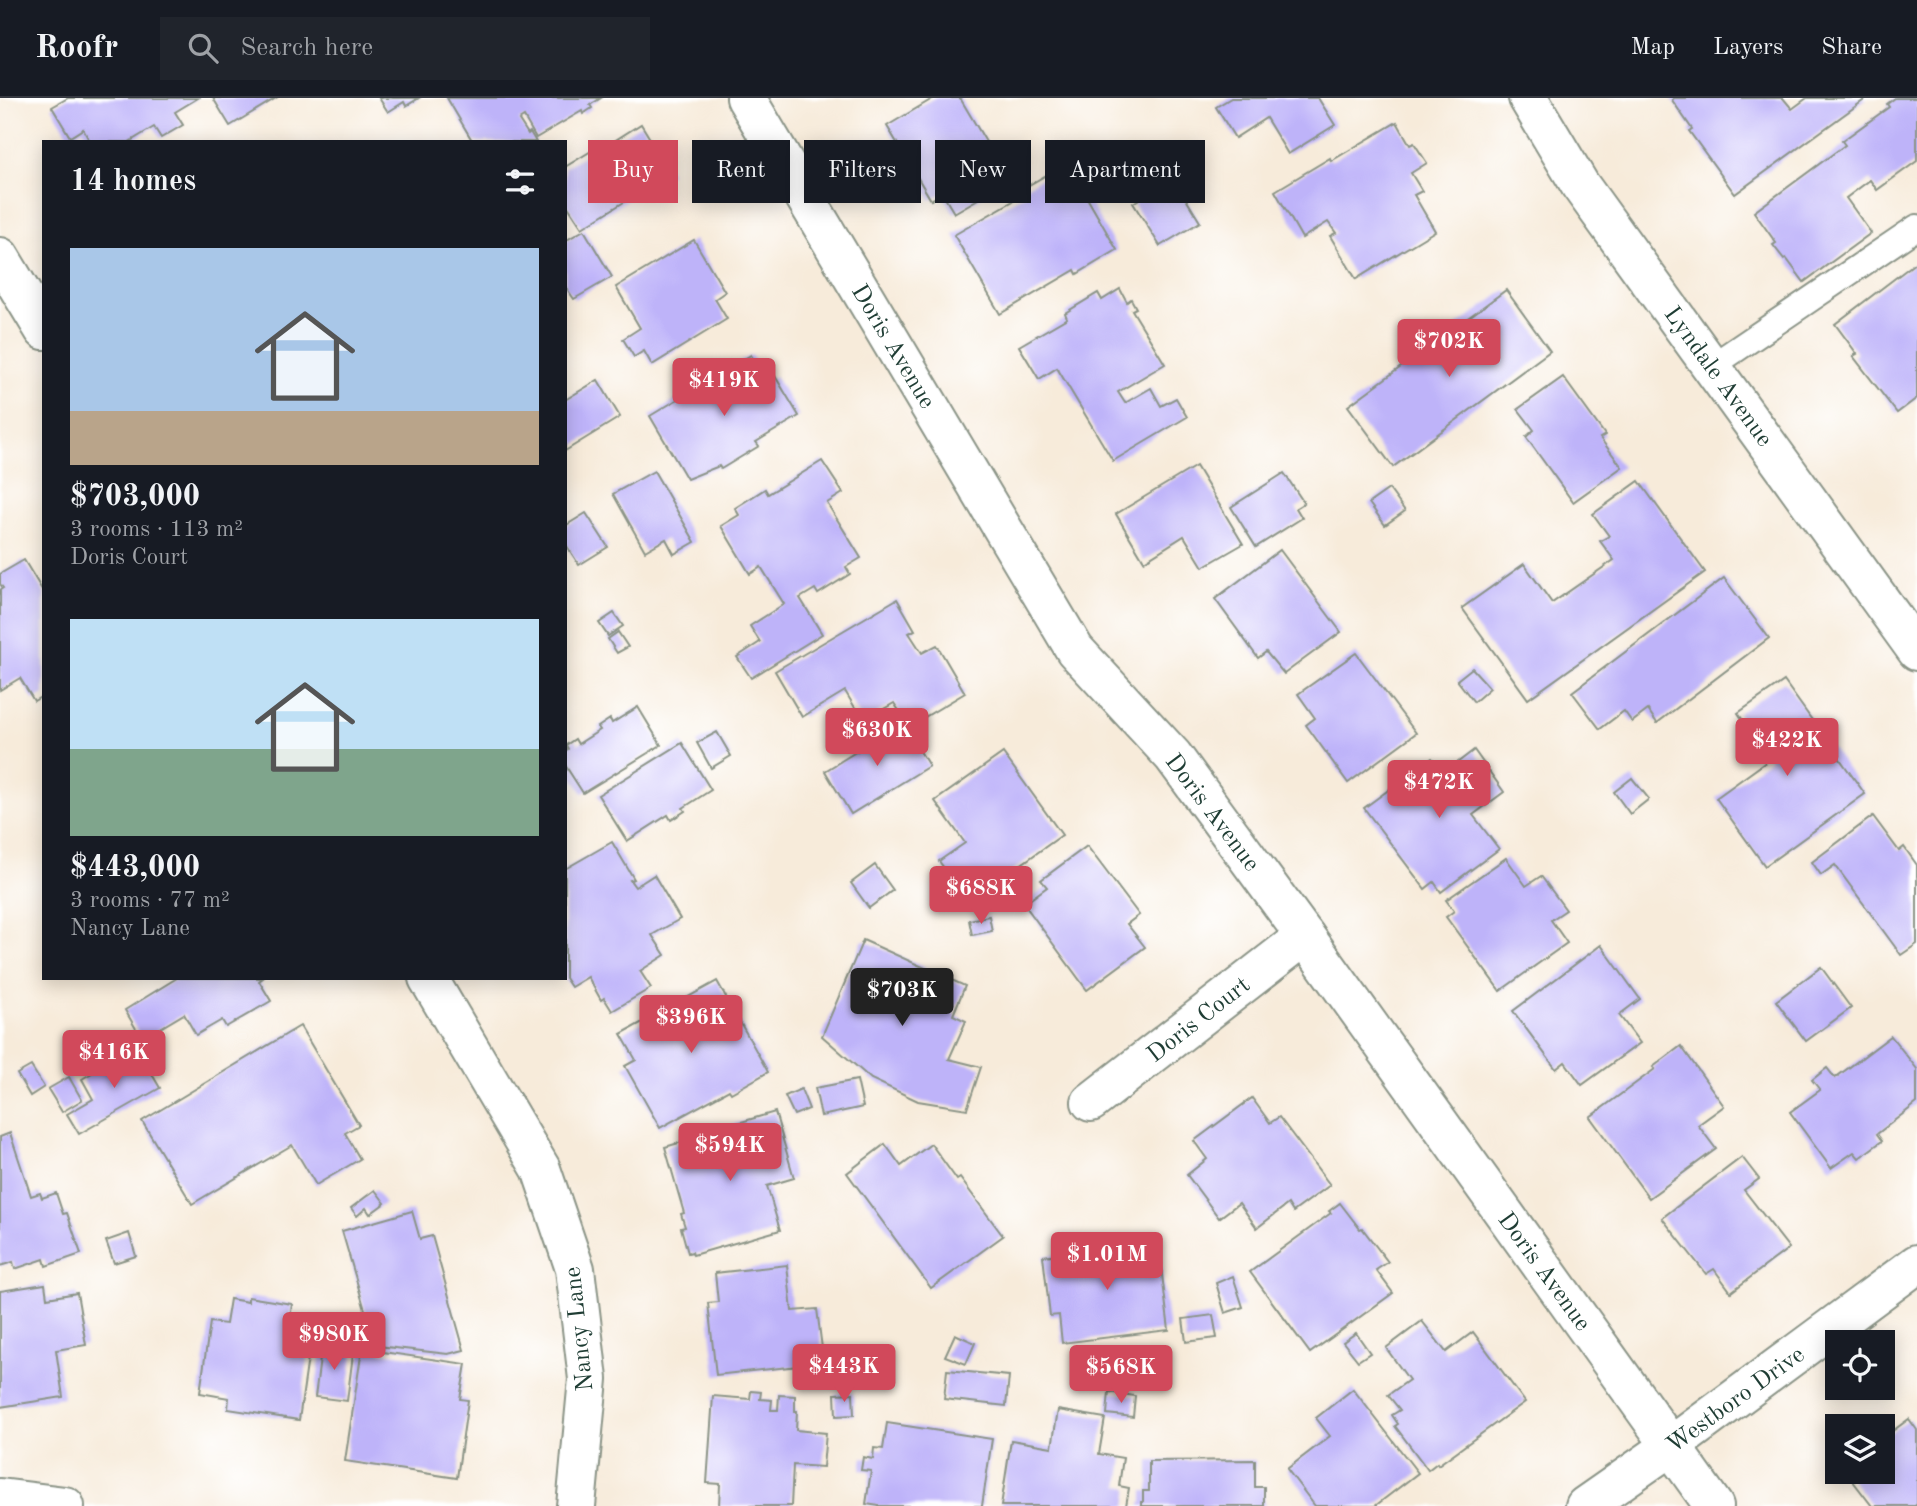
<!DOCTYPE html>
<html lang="en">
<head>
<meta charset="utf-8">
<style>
  body { margin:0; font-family:"Old Standard TT",serif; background:#20242c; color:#f1f3f6; height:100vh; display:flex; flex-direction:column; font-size:26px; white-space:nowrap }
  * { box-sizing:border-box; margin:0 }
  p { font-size:23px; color:#9ea1a6 }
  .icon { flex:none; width:38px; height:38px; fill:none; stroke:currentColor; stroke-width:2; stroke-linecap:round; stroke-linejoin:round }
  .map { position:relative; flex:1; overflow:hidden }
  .panel { position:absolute; left:42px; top:42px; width:525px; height:840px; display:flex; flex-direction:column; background:#171b24; border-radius:0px; box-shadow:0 4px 18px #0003 }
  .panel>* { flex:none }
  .hud { position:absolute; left:588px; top:42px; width:665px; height:63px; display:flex; gap:14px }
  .tools { position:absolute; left:1825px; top:1232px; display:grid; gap:14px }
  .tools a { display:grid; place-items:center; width:70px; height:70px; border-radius:0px; background:#171b24; box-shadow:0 4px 18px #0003; font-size:35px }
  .price { position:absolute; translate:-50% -60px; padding:0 16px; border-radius:7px; background:#d1495b; color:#fff; font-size:23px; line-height:46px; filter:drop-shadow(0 2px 4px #0008) }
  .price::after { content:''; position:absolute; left:50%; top:42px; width:21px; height:16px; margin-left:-10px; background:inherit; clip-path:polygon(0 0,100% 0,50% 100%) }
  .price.current { background:#222; color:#fff }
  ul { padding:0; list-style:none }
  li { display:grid; align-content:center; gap:14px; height:371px; padding:0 28px }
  li span { display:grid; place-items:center; height:217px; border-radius:0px; color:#555 }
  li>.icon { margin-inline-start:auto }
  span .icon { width:126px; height:126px; fill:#fffc; stroke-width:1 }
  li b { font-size:30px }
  h2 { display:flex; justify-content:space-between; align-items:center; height:84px; padding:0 28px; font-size:30px }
  .tag { padding:0 24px; border-radius:0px; background:#171b24; box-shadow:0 4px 18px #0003; font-size:24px; line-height:63px }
  .tag.current { background:#d1495b; color:#fff }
  header { display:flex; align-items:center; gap:42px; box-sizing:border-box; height:98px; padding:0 35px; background:#171b24; border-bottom:2px solid #363941 }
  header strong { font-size:33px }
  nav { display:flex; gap:38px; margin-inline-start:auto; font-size:24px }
  .search { width:490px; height:63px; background:#20242c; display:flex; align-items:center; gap:18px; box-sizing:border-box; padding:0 24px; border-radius:0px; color:#9ea1a6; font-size:26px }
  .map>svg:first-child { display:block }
</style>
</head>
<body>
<header>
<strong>Roofr</strong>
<div class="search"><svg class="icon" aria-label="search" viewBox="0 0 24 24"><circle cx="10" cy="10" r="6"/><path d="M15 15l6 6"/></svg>Search here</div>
<nav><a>Map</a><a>Layers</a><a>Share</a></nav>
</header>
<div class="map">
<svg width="1917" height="1408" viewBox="0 0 1917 1408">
  <rect width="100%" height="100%" fill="#fff"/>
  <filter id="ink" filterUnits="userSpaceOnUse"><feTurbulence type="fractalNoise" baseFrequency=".0143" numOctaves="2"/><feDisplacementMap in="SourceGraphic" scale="14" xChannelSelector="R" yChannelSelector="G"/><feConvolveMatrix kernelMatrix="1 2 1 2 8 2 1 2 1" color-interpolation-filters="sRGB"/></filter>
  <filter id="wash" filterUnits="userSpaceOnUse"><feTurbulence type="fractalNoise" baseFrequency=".00686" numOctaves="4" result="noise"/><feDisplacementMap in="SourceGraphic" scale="28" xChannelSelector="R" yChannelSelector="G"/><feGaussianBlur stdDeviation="1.57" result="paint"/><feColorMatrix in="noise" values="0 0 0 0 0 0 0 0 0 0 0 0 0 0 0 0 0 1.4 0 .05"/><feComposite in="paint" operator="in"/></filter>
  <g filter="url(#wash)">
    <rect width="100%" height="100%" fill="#f7ebda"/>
    <g id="blocks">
      <g fill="#beb3f9">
        <polygon points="68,0 198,0 175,14 183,27 161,40 154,29 129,44 90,44 83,31 70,39 52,9"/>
        <polygon points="213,0 276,0 230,28"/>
        <polygon points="379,0 419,0 406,8 404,4 388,14"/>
        <polygon points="447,0 601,0 590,7 592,10 583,16 582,13 536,40 524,19 519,22 528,36 530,34 536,44 473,44"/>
        <polygon points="934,0 960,0 1009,83 954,115 942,95 931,102 887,28"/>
        <polygon points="1231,0 1318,0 1335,27 1288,56 1266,20 1235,40 1216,9"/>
        <polygon points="1674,0 1783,0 1792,11 1807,0 1867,0 1735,96 1689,33 1692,31 1672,2"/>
        <polygon points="1895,0 1917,0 1917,63 1877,92 1870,82 1846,100 1871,135 1804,184 1786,160 1784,161 1773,147 1776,145 1754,114 1845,47 1842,43 1889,9 1887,6"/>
        <polygon points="1397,24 1410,47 1414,45 1427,65 1411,75 1422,93 1414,97 1435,133 1356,181 1330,138 1336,135 1328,124 1302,140 1275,93 1330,60 1331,63"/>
        <polygon points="641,26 671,75 582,130 565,104 565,69 601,47 603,50"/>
        <polygon points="1067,65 1117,152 1077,176 1075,172 1000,216 954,137 1027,95 1024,90"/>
        <polygon points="1173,80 1200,124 1160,148 1133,105"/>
        <polygon points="584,132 612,179 574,201 565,188 565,143"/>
        <polygon points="694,142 725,194 715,201 727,221 652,267 644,253 634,259 623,241 640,230 616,189"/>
        <polygon points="1915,165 1917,167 1917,300 1897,315 1853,258 1857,256 1835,226"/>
        <polygon points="1120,191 1127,204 1131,201 1136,210 1132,212 1165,266 1118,294 1125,305 1151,290 1161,308 1176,300 1187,319 1113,363 1057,270 1039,281 1019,248 1067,220 1065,215 1098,195 1102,202"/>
        <polygon points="1506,192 1550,253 1393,369 1348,308"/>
        <polygon points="751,257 767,284 775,278 799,318 756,344 759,348 721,371 719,368 687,381 650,318"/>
        <polygon points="1563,279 1605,337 1600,340 1622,369 1573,404 1526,339 1534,332 1518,311"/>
        <polygon points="598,282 620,319 565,353 565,302"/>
        <polygon points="822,363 843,395 827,405 861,460 846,469 850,476 818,496 815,491 800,500 822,536 751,580 737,559 760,544 750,528 784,506 761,469 750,476 721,428 739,417 735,410 765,391 768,396"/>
        <polygon points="1196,368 1243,446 1203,469 1184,438 1144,463 1116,416"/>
        <polygon points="654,373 695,444 674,456 666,441 645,453 613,396"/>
        <polygon points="1284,375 1304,405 1296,410 1302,420 1256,449 1231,409"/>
        <polygon points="1639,383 1705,474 1528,601 1462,510 1524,466 1552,505 1614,462 1600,443 1609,438 1593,416"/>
        <polygon points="1389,391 1405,413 1385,427 1369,405"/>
        <polygon points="586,415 608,449 579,467 565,445 565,428"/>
        <polygon points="1280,452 1341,534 1284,576 1266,554 1258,560 1215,501"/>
        <polygon points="24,462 44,495 44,597 34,603 20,580 0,592 0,492 3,490 0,486 0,476"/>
        <polygon points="1724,480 1769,540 1657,625 1648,612 1632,624 1624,613 1600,631 1572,594"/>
        <polygon points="897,501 915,532 909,535 922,555 937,547 965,595 913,626 909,618 904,620 894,605 863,623 845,593 802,619 775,573"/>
        <polygon points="614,515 623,528 608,538 599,525"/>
        <polygon points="618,534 628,549 617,555 608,541"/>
        <polygon points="1356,555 1416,635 1348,685 1306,627 1315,620 1298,596"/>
        <polygon points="1472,570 1490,590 1474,604 1457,582"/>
        <polygon points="1784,583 1865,696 1765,768 1716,700 1770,661 1738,615"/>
        <polygon points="638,609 661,647 583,695 565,667 565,653 568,651 566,647 575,641 578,646 600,632 598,629 610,621 612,625"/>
        <polygon points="903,625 929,668 851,716 825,673"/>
        <polygon points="717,634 731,658 711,670 697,645"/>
        <polygon points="682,645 711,692 683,710 685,713 671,722 668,717 627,743 598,697"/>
        <polygon points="1474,652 1504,694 1473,717 1499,751 1441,794 1434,784 1425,791 1364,710 1432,660 1444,675"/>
        <polygon points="1003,655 1062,737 998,783 1001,787 971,808 939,763 965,745 935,703"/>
        <polygon points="1632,680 1649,701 1630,716 1614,694"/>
        <polygon points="1873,718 1899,753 1904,749 1917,767 1917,846 1901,857 1835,767 1821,777 1812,764"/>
        <polygon points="612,744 634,781 630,782 635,789 654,777 680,821 652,837 665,857 640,873 651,890 612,913 604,900 601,902 588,879 571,889 565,880 565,771"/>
        <polygon points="1087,748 1139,817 1127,826 1145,849 1087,892 1024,806 1047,789 1041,782"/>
        <polygon points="1506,760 1526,788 1541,778 1566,812 1551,822 1567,845 1500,893 1446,819 1454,813 1446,802"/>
        <polygon points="875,767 893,792 869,810 851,785"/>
        <polygon points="989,818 992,833 972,837 969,822"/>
        <polygon points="863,842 965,888 953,917 966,923 949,961 981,969 967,1011 918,1003 871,981 822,938"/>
        <polygon points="1601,847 1640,901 1619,917 1640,945 1582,987 1565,964 1556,971 1513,913"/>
        <polygon points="1821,869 1851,910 1806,943 1776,903"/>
        <polygon points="177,880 263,880 259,883 271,903 226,929 222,922 196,937 184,916 142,941 125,912"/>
        <polygon points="717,883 768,974 731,995 729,992 660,1030 625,968 636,962 621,936"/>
        <polygon points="300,928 359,1027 345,1035 360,1061 316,1087 292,1047 192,1106 142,1023"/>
        <polygon points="1891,938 1917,971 1917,1005 1877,1036 1882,1043 1859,1060 1854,1054 1831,1070 1790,1014 1820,992 1812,982 1827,970 1835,980"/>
        <polygon points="1681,948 1724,1008 1698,1027 1716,1051 1649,1100 1590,1019 1655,971 1653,969"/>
        <polygon points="136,949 160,990 79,1036 67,1016 93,1001 82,981"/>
        <polygon points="31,968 44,989 30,998 17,976"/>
        <polygon points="69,979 82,1002 62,1014 48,991"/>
        <polygon points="857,982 863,1009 821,1018 815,990"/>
        <polygon points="801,991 809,1011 794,1017 785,998"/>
        <polygon points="1252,1000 1270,1025 1279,1019 1330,1087 1293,1114 1288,1106 1257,1130 1239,1105 1219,1120 1187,1077 1207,1061 1194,1043"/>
        <polygon points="775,1014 794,1080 767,1088 780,1132 693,1157 692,1154 688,1155 681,1130 685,1129 681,1116 684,1115 665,1049 731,1030 731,1027"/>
        <polygon points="10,1035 31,1098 40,1095 42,1100 56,1095 63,1116 67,1115 81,1156 46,1168 44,1161 15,1171 13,1164 0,1168 0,1039"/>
        <polygon points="885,1046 901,1068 931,1046 957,1082 960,1080 1003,1138 931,1190 847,1075"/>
        <polygon points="1742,1059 1759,1081 1744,1092 1789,1150 1731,1194 1714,1171 1706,1176 1662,1120"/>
        <polygon points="375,1092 385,1105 370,1116 366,1110 357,1118 351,1110"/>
        <polygon points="1340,1105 1360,1131 1362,1130 1388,1164 1376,1172 1393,1195 1310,1255 1250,1174 1331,1115 1329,1113"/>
        <polygon points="412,1113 420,1141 432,1138 464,1252 448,1256 378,1248 374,1235 372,1236 342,1133"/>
        <polygon points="129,1135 136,1158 114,1165 106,1143"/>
        <polygon points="1158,1145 1169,1232 1062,1245 1059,1217 1050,1218 1043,1158"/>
        <polygon points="787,1167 792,1213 817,1211 823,1258 797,1261 798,1268 716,1277 708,1205 718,1204 715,1175"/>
        <polygon points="1233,1178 1243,1209 1225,1215 1216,1185"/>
        <polygon points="45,1186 47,1200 77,1195 86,1247 56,1252 63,1299 0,1309 0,1193"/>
        <polygon points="248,1199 292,1206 288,1236 311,1239 299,1322 228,1311 229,1300 200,1295 210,1224 226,1226 230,1201 248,1204"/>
        <polygon points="1213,1217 1217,1240 1186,1244 1183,1221"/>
        <polygon points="1422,1223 1446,1254 1473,1234 1525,1304 1438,1367 1437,1365 1428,1372 1395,1328 1398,1326 1392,1317 1400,1312 1388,1297 1409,1282 1386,1250"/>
        <polygon points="1356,1235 1370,1255 1358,1263 1343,1244"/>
        <polygon points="955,1236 975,1245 966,1266 945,1258"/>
        <polygon points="322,1245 354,1249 347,1303 315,1299"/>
        <polygon points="362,1251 466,1266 460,1301 468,1302 457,1380 345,1363"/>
        <polygon points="947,1272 1009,1278 1006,1308 944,1301"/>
        <polygon points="1353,1291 1418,1375 1375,1408 1315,1408 1287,1371 1330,1338 1316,1320"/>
        <polygon points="751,1293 761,1294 760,1301 772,1302 771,1312 778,1312 779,1297 795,1298 795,1313 797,1313 796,1332 826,1335 823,1369 793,1367 791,1408 719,1408 720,1386 707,1385 713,1298 750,1301"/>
        <polygon points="1109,1294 1135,1298 1133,1319 1107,1316"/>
        <polygon points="853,1295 854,1317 836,1318 835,1296"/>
        <polygon points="1058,1312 1105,1320 1099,1356 1123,1360 1119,1388 1129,1390 1126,1408 1001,1408 1011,1342 1052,1349"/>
        <polygon points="1909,1321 1917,1332 1917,1406 1915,1408 1872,1408 1846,1374 1883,1374 1883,1340"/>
        <polygon points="887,1325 992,1341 982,1408 879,1408 866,1406 871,1373 861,1372 863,1359 873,1361 874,1350 883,1351"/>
        <polygon points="1255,1362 1255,1389 1264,1389 1264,1408 1141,1408 1141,1404 1143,1404 1143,1393 1149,1393 1149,1363"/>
      </g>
    </g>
  </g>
  <g filter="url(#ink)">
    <use href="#blocks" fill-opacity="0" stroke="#8b9487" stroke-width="2"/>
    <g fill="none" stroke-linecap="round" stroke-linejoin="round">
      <defs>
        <polyline id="lane" points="1712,268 1917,129"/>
        <g id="street">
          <polyline points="746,0 1075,552 1173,658 1305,838 1714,1408"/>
          <polyline points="1528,0 1580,87 1917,553"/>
          <polyline points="0,159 44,232"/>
          <polyline points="428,880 541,1071 575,1171 588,1281 576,1408"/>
          <polyline points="1091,1004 1305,838"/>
          <polyline points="0,1400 65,1408"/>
          <polyline points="1585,1408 1671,1348 1917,1166"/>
        </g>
      </defs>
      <use href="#lane" stroke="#8b9487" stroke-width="28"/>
      <use href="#street" stroke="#8b9487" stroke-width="42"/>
      <use href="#lane" stroke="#fff" stroke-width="24"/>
      <use href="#street" stroke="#fff" stroke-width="38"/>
    </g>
  </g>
  <g text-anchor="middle" stroke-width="6" stroke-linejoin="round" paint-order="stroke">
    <g font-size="24" fill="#1f3d34" stroke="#fff">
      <text transform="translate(894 248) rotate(59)" y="8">Doris Avenue</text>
      <text transform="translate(1719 278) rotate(54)" y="8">Lyndale Avenue</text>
      <text transform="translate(1213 714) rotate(53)" y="8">Doris Avenue</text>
      <text transform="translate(1198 921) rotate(-38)" y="8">Doris Court</text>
      <text transform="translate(1545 1173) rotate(54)" y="8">Doris Avenue</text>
      <text transform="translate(578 1231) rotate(-96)" y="8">Nancy Lane</text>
      <text transform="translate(1735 1301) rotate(-36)" y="8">Westboro Drive</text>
    </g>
  </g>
</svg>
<div class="tools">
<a><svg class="icon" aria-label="locate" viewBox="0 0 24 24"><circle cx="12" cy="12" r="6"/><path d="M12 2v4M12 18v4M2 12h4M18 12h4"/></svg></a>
<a><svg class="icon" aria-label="layers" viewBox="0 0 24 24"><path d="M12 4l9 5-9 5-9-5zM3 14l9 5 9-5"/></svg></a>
</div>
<b class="price" style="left:1449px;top:281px">$702K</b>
<b class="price" style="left:724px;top:320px">$419K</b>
<b class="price" style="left:877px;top:670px">$630K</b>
<b class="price" style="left:1787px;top:680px">$422K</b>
<b class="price" style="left:1439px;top:722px">$472K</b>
<b class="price" style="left:981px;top:828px">$688K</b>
<b class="price current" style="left:902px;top:930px">$703K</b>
<b class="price" style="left:691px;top:957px">$396K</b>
<b class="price" style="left:114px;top:992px">$416K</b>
<b class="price" style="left:730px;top:1085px">$594K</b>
<b class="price" style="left:1107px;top:1194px">$1.01M</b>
<b class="price" style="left:334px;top:1274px">$980K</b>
<b class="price" style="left:844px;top:1306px">$443K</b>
<b class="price" style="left:1121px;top:1307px">$568K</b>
<div class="hud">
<a class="tag current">Buy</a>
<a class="tag">Rent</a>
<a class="tag">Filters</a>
<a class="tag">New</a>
<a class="tag">Apartment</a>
</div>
<section class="panel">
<h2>14 homes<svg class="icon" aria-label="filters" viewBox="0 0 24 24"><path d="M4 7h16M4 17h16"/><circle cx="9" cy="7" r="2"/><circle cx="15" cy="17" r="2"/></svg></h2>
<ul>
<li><span style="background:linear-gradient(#a9c7e8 75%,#b9a48a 0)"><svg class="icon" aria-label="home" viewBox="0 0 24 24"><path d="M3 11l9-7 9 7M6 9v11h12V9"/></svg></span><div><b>$703,000</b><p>3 rooms · 113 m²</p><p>Doris Court</p></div></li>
<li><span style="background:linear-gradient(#bfe0f5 60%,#7fa58c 0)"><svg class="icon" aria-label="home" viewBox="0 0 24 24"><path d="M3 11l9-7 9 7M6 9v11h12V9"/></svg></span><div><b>$443,000</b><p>3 rooms · 77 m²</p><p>Nancy Lane</p></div></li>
</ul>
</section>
</div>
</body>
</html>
